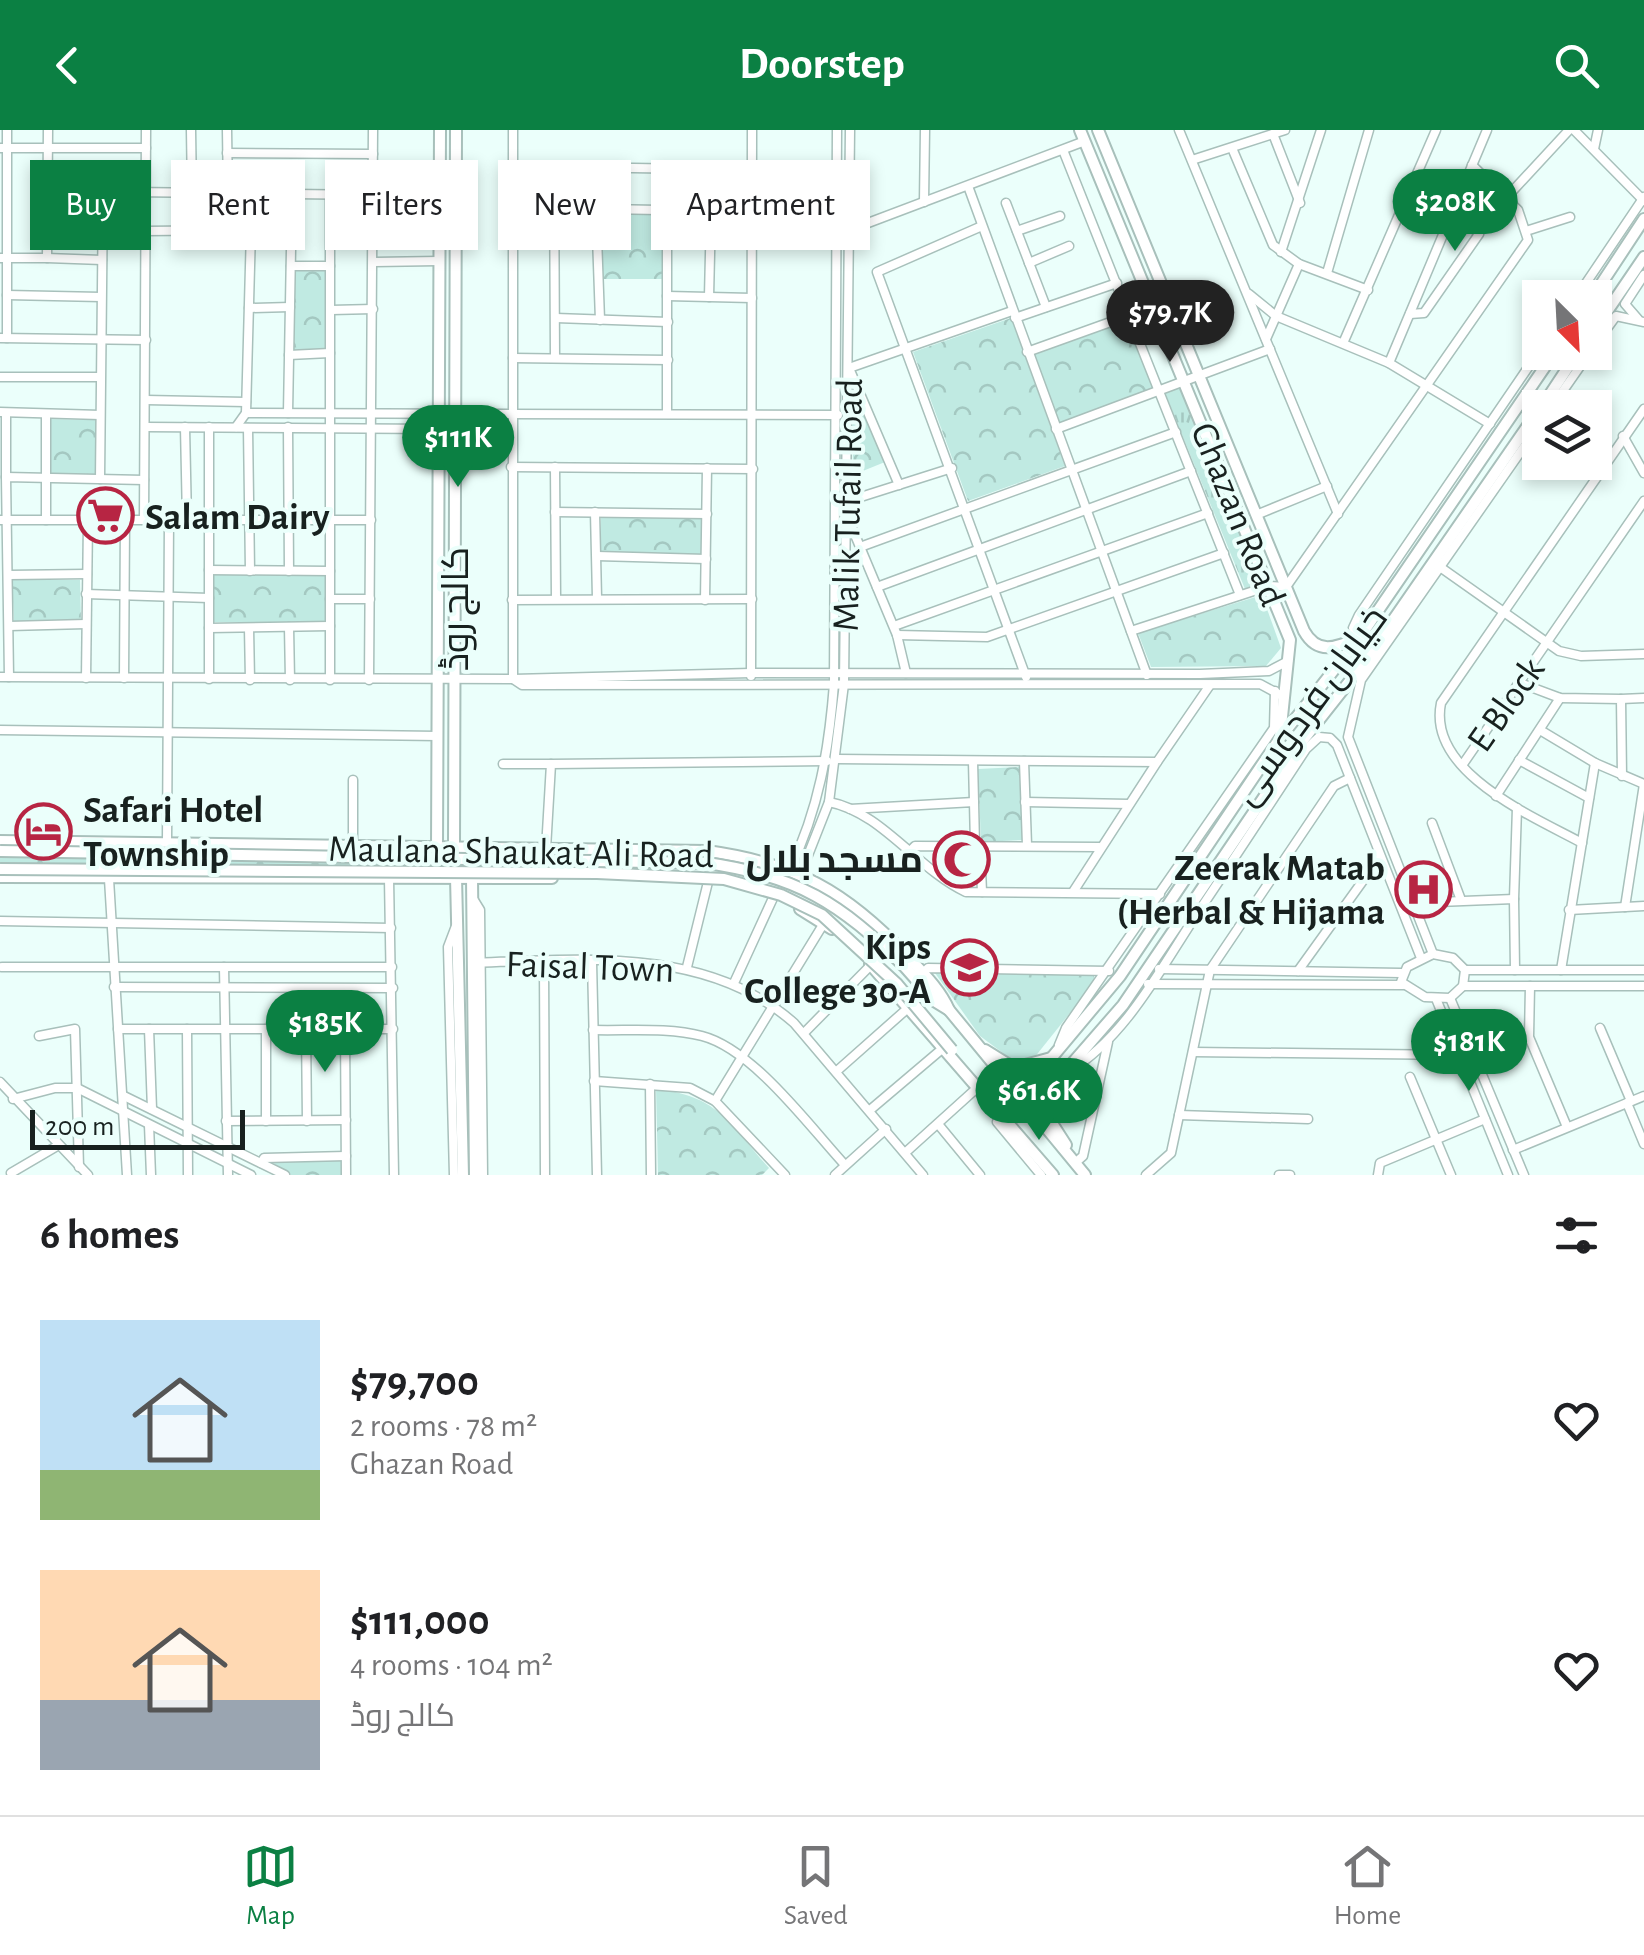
<!DOCTYPE html>
<html lang="en">
<head>
<meta charset="utf-8">
<style>
  body { margin:0; font-family:"Alegreya Sans",Cairo,sans-serif; background:#f6f6f6; color:#202124; height:100vh; display:flex; flex-direction:column; font-size:38px; white-space:nowrap }
  * { box-sizing:border-box; margin:0 }
  p { font-size:32px; color:#757577 }
  .icon { flex:none; width:55px; height:55px; fill:none; stroke:currentColor; stroke-width:2; stroke-linecap:round; stroke-linejoin:round }
  .map { position:relative; height:1045px; overflow:hidden }
  .side { display:flex; flex-direction:column; background:#fff; flex:1 }
  .side>* { flex:none }
  .top-card { position:absolute; left:30px; top:30px; width:1000px; height:90px; display:flex; gap:20px }
  .needle { width:65px; rotate:156deg }
  .controls { position:absolute; left:1522px; top:150px; display:grid; gap:20px }
  .controls a { display:grid; place-items:center; width:90px; height:90px; border-radius:0px; background:#fff; box-shadow:0 5px 15px #0003; font-size:50px }
  .scale { position:absolute; left:30px; bottom:25px; width:215px; box-sizing:border-box; padding-left:10px; border:5px solid #18211f; border-top:0; font-size:28px; line-height:35px; white-space:nowrap; color:#18211f; -webkit-text-stroke:8px #ebfffb; paint-order:stroke }
  .price { position:absolute; translate:-50% -85px; padding:0 22px; border-radius:35px; background:#0b8043; color:#fff; font-size:32px; line-height:65px; filter:drop-shadow(0 2px 5px #0008) }
  .price::after { content:''; position:absolute; left:50%; top:60px; width:30px; height:22px; margin-left:-15px; background:inherit; clip-path:polygon(0 0,100% 0,50% 100%) }
  .price.selected { background:#222; color:#fff }
  ul { padding:0; list-style:none }
  li { display:flex; align-items:center; gap:30px; height:250px; padding:0 40px }
  li span { display:grid; place-items:center; flex:none; width:280px; height:200px; border-radius:0px; color:#555 }
  li>.icon { margin-inline-start:auto }
  span .icon { width:120px; height:120px; fill:#fffc; stroke-width:1 }
  li b { font-size:42px }
  h2 { display:flex; justify-content:space-between; align-items:center; height:120px; padding:0 40px; font-size:42px }
  .pill { padding:0 35px; border-radius:0px; background:#fff; box-shadow:0 5px 15px #0003; font-size:35px; line-height:90px }
  .pill.selected { background:#0b8043; color:#fff }
  header { display:flex; justify-content:space-between; align-items:center; height:130px; padding:0 40px; background:#0b8043; color:#fff; font-size:45px; font-weight:600 }
  .menu { display:flex; justify-content:space-around; align-items:center; height:140px; border-top:2px solid #e0e0e0; background:#fff; font-size:28px; color:#757577 }
  .menu a { display:grid; justify-items:center; gap:5px }
  .menu .selected { color:#0b8043 }
  .map>svg:first-child { display:block }
</style>
</head>
<body>
<header><svg class="icon" aria-label="back" viewBox="0 0 24 24"><path d="M15 5l-7 7 7 7"/></svg>Doorstep<svg class="icon" aria-label="search" viewBox="0 0 24 24"><circle cx="10" cy="10" r="6"/><path d="M15 15l6 6"/></svg></header>
<div class="map">
<svg width="1644" height="1045" viewBox="0 0 1644 1045">
  <defs>
    <pattern id="grass-tufts" width="24" height="20" patternUnits="userSpaceOnUse" patternTransform="scale(2.5)"><rect width="24" height="20" fill="#c0eae2"/><path d="M3 7l-1-3M5 7V3M7 7l1-3M15 17l-1-3M17 17v-4M19 17l1-3" fill="none" stroke="#a4c8c1"/></pattern>
    <pattern id="forest-firs" width="22" height="20" patternUnits="userSpaceOnUse" patternTransform="scale(2.5)"><rect width="22" height="20" fill="#c0eae2"/><path d="M5 1l3.5 6h-7zM16 11l3.5 6h-7z" fill="#a4c8c1"/></pattern>
    <pattern id="park-crowns" width="20" height="18" patternUnits="userSpaceOnUse" patternTransform="scale(2.5)"><rect width="20" height="18" fill="#c0eae2"/><path d="M2 6a3 3 0 1 1 6 0M12 15a3 3 0 1 1 6 0" fill="none" stroke="#a4c8c1"/></pattern>
  </defs>
  <rect width="100%" height="100%" fill="#ebfffb"/>
  <polygon fill="url(#grass-tufts)" points="1182,256 1218,334 1261,454 1245,459 1165,263"/>
  <polygon fill="url(#forest-firs)" points="0,724 432,732 424,737 0,735"/>
  <g fill="url(#park-crowns)">
    <polygon points="602,84 665,84 664,149 602,149"/>
    <polygon points="295,140 329,140 329,220 294,220"/>
    <polygon points="1011,188 1065,336 968,371 913,222"/>
    <polygon points="1129,189 1156,258 1059,293 1032,224"/>
    <polygon points="852,252 885,332 853,345"/>
    <polygon points="49,289 99,290 98,347 49,346"/>
    <polygon points="601,386 702,386 703,425 600,423"/>
    <polygon points="214,444 327,446 326,493 214,492"/>
    <polygon points="12,450 80,450 81,491 14,493"/>
    <polygon points="1262,465 1281,518 1266,536 1151,537 1138,503"/>
    <polygon points="1019,637 1023,710 981,712 978,639"/>
    <polygon points="1094,841 1094,853 1034,928 1015,932 980,906 935,843"/>
    <path d="M656 959C719 966 729 993 769 1038L762 1045H658Z"/>
    <polygon points="343,1027 342,1045 291,1045 269,1030"/>
  </g>
  <g fill="none" stroke-linecap="round" stroke-linejoin="round">
    <defs>
      <g id="minor">
        <polyline points="7,0 7,208"/>
        <polyline points="191,0 192,64"/>
        <polyline points="227,0 228,65"/>
        <polyline points="1179,0 1338,384"/>
        <polyline points="1574,0 1644,71"/>
        <polyline points="1273,4 1300,73"/>
        <polyline points="0,18 146,18"/>
        <polyline points="1232,18 1273,115 1299,134 1368,160"/>
        <polyline points="1594,19 1598,0"/>
        <polyline points="1063,20 1240,465"/>
        <polyline points="227,23 373,24"/>
        <polyline points="1192,30 1285,0"/>
        <polyline points="514,36 752,40"/>
        <polyline points="554,37 555,228"/>
        <polyline points="968,56 1147,545"/>
        <polyline points="48,61 372,65"/>
        <polyline points="330,64 330,550"/>
        <polyline points="1506,68 1569,0"/>
        <polyline points="924,72 925,0"/>
        <polyline points="1006,73 1046,177"/>
        <polyline points="554,78 711,81"/>
        <polyline points="596,79 600,190"/>
        <polyline points="982,96 877,142 1026,547"/>
        <polyline points="852,99 1085,11"/>
        <polyline points="145,101 251,100 246,283 236,297"/>
        <polyline points="1017,101 1060,86"/>
        <polyline points="1526,101 1570,87"/>
        <polyline points="1281,122 1321,0"/>
        <polyline points="0,128 47,128 48,0"/>
        <polyline points="47,128 102,130"/>
        <polyline points="374,132 438,131"/>
        <polyline points="1029,133 1069,116"/>
        <polyline points="291,136 330,136"/>
        <polyline points="1327,143 1369,0"/>
        <polyline points="1249,164 1276,186 1389,233 1490,294"/>
        <polyline points="7,165 101,167"/>
        <polyline points="667,166 752,168"/>
        <polyline points="709,167 712,39"/>
        <polyline points="1576,168 1644,67"/>
        <polyline points="249,178 290,177"/>
        <polyline points="331,180 373,179"/>
        <polyline points="1410,184 1424,183 1479,104 1454,78"/>
        <polyline points="556,188 668,192"/>
        <polyline points="1015,188 1117,153"/>
        <polyline points="1638,189 1625,174 1644,145"/>
        <polyline points="0,208 146,210"/>
        <polyline points="1266,209 1299,134"/>
        <polyline points="1344,211 1436,0"/>
        <polyline points="1595,215 1616,186 1644,192"/>
        <polyline points="1027,222 1130,185"/>
        <polyline points="289,225 330,223"/>
        <polyline points="513,228 668,230"/>
        <polyline points="1389,233 1487,0"/>
        <polyline points="0,247 100,247"/>
        <polyline points="146,270 246,272"/>
        <polyline points="1551,278 1590,222"/>
        <polyline points="0,282 100,285"/>
        <polyline points="667,282 667,80"/>
        <polyline points="6,283 6,347"/>
        <polyline points="246,283 838,285"/>
        <polyline points="288,283 292,65"/>
        <polyline points="46,284 46,390"/>
        <polyline points="146,297 438,299"/>
        <polyline points="185,297 187,390"/>
        <polyline points="209,297 209,549"/>
        <polyline points="288,297 289,441"/>
        <polyline points="248,298 250,441"/>
        <polyline points="1056,299 1270,219"/>
        <polyline points="1623,306 1644,343"/>
        <polyline points="511,337 753,339"/>
        <polyline points="555,337 556,469"/>
        <polyline points="100,349 103,63"/>
        <polyline points="899,355 849,238 1012,181"/>
        <polyline points="848,371 952,338"/>
        <polyline points="555,382 707,384"/>
        <polyline points="595,382 597,468"/>
        <polyline points="1256,385 1327,356"/>
        <polyline points="0,390 144,390 146,0"/>
        <polyline points="144,390 371,390"/>
        <polyline points="850,393 897,505 906,543"/>
        <polyline points="860,417 1176,302"/>
        <polyline points="597,426 706,429"/>
        <polyline points="1440,437 1559,521 1581,526 1644,524"/>
        <polyline points="209,440 330,441"/>
        <polyline points="9,445 87,444"/>
        <polyline points="877,457 1191,341"/>
        <polyline points="86,464 209,468"/>
        <polyline points="330,469 370,469"/>
        <polyline points="512,470 752,469"/>
        <polyline points="705,470 707,338"/>
        <polyline points="9,496 86,494"/>
        <polyline points="894,496 1208,383"/>
        <polyline points="289,497 290,550"/>
        <polyline points="209,498 330,496"/>
        <polyline points="249,498 250,550"/>
        <polyline points="1131,501 1269,456 1286,457 1528,110 1518,80 1472,35"/>
        <polyline points="897,505 987,507 1224,423"/>
        <polyline points="1360,507 1353,498 1359,485 1540,220"/>
        <polyline points="751,546 752,0"/>
        <polyline points="0,547 513,549 513,0"/>
        <polyline points="9,547 6,347 144,350"/>
        <polyline points="86,548 88,391"/>
        <polyline points="124,548 125,391"/>
        <polyline points="369,550 373,0"/>
        <polyline points="1520,553 1560,568 1621,569 1622,646"/>
        <polyline points="1284,567 1260,554 522,555 513,549 751,543 1200,544 1269,541 1288,531"/>
        <polyline points="1621,569 1644,568"/>
        <polyline points="0,600 438,606"/>
        <polyline points="1540,600 1595,633 1644,654"/>
        <polyline points="837,629 1157,632 1210,555"/>
        <polyline points="1519,630 1589,668"/>
        <polyline points="973,631 974,672"/>
        <polyline points="1024,631 1027,715"/>
        <polyline points="503,634 551,634"/>
        <polyline points="1463,634 1644,371"/>
        <polyline points="1496,666 1560,568"/>
        <path d="M829 672C882 682 918 740 966 762L1160 764"/>
        <polyline points="1025,672 1129,674"/>
        <polyline points="850,679 974,672 975,715"/>
        <polyline points="1432,693 1461,770"/>
        <polyline points="167,712 169,390"/>
        <path d="M1582 713C1532 686 1427 642 1441 573L1644 279"/>
        <polyline points="980,715 982,762"/>
        <polyline points="353,717 353,650"/>
        <polyline points="546,719 551,634 827,631"/>
        <polyline points="909,722 915,716 1099,717"/>
        <path d="M790 739C819 679 829 619 834 554L837 0"/>
        <polyline points="801,743 829,672 844,554 850,0"/>
        <polyline points="389,748 394,1045"/>
        <polyline points="109,749 127,1045"/>
        <polyline points="1073,762 1157,632"/>
        <polyline points="472,767 480,780 483,1045"/>
        <polyline points="1514,769 1517,678"/>
        <polyline points="1413,773 1514,769 1515,840"/>
        <polyline points="1625,777 1644,654"/>
        <polyline points="1569,780 1644,776"/>
        <polyline points="0,791 391,798"/>
        <polyline points="1433,824 1348,607 1361,550 1540,294"/>
        <polygon points="1433,824 1453,828 1465,840 1463,856 1450,868 1425,867 1401,852 1407,837"/>
        <polyline points="592,832 597,1045"/>
        <path d="M472 833C581 829 707 816 794 893L923 1045"/>
        <polyline points="544,833 545,1045"/>
        <polyline points="2,837 392,837"/>
        <polyline points="224,837 228,1045"/>
        <polyline points="687,837 708,752"/>
        <polyline points="1159,839 1401,843"/>
        <polyline points="1465,840 1644,840"/>
        <polyline points="1561,840 1595,633"/>
        <polyline points="1298,841 1380,727"/>
        <polyline points="923,843 928,838 1109,841"/>
        <polyline points="734,853 773,768"/>
        <polyline points="1148,854 1403,855"/>
        <polyline points="1463,856 1644,856"/>
        <polyline points="1530,856 1529,907 1567,997"/>
        <polyline points="114,857 393,858"/>
        <polyline points="1450,868 1524,1045"/>
        <polyline points="1437,871 1508,1045"/>
        <polyline points="1600,898 1631,971"/>
        <polyline points="118,899 393,899"/>
        <polyline points="149,899 152,979"/>
        <polyline points="187,899 188,1045"/>
        <polyline points="266,899 266,991"/>
        <polyline points="306,899 307,991"/>
        <polyline points="345,899 346,1045"/>
        <path d="M593 900C628 901 668 897 702 906 753 919 810 997 845 1035"/>
        <polyline points="804,903 871,835"/>
        <polyline points="39,906 75,899 79,1037"/>
        <polyline points="1059,915 1066,898 1274,598 1275,561"/>
        <polyline points="1193,922 1459,925"/>
        <polyline points="838,940 908,878"/>
        <path d="M1069 941C1122 910 1158 844 1191 793 1230 735 1268 677 1306 619L1319 607 1330 608 1337 615 1421 828"/>
        <polyline points="1410,947 1451,1045"/>
        <polyline points="594,951 690,958 715,971 785,1045"/>
        <polyline points="0,952 88,1045"/>
        <polyline points="650,954 651,1045"/>
        <polyline points="124,966 285,1045"/>
        <polyline points="13,969 55,958 77,958 251,1045"/>
        <polyline points="715,971 824,793"/>
        <polyline points="1627,973 1644,1014"/>
        <polyline points="870,980 942,919"/>
        <polyline points="1179,985 1308,989"/>
        <polyline points="1005,986 997,992 1041,1045"/>
        <polyline points="226,991 346,990"/>
        <polyline points="938,994 980,1045"/>
        <polyline points="149,995 151,1045"/>
        <polyline points="1513,1020 1644,966"/>
        <polyline points="906,1022 978,957"/>
        <polyline points="261,1033 264,1028 346,1026"/>
        <polyline points="1075,1033 1083,1026 1108,912"/>
        <polyline points="11,1043 57,1016"/>
        <polyline points="454,1045 448,817 456,796"/>
        <polyline points="835,1045 886,999"/>
        <polyline points="1146,1045 1171,1023 1210,840 1334,656 1350,648"/>
        <polyline points="1279,1045 1290,1045"/>
        <polyline points="1378,1045 1380,1033 1485,989"/>
      </g>
      <g id="major">
        <polyline points="1080,0 1290,510 1280,606"/>
        <path d="M1098 0 1304 501C1318 526 1337 517 1359 508"/>
        <polyline points="1592,168 1644,89"/>
        <polyline points="1595,199 1644,127"/>
        <polyline points="1541,278 1578,222"/>
        <path d="M0 711 707 721C795 733 846 761 907 826 923 843 940 859 949 880L1085 1045"/>
        <polyline points="437,718 440,0"/>
        <polyline points="454,719 456,0"/>
        <polyline points="0,747 552,748"/>
        <polyline points="456,747 463,1045"/>
        <polyline points="472,747 475,1045"/>
        <polyline points="800,779 832,799"/>
        <polyline points="870,834 1053,1045"/>
        <polyline points="904,836 936,872 949,880"/>
        <polyline points="985,920 1014,938 1051,928"/>
        <polyline points="1060,950 1048,987 1066,1015"/>
        <polyline points="1018,968 1120,846 1280,608 1360,507 1555,222"/>
        <polyline points="1022,973 1062,945 1123,875 1300,614 1360,538 1540,278"/>
      </g>
    </defs>
    <use href="#minor" stroke="#a8c0bb" stroke-width="11"/>
    <use href="#major" stroke="#a8c0bb" stroke-width="14"/>
    <use href="#minor" stroke="#fff" stroke-width="8"/>
    <use href="#major" stroke="#fff" stroke-width="10"/>
    <defs>
      <g id="major-bridge">
        <path d="M0 721 707 733C798 746 840 773 904 836"/>
        <polyline points="0,739 597,743 724,749 781,765 822,785 897,854 952,920"/>
      </g>
    </defs>
    <use href="#major-bridge" stroke="#a8c0bb" stroke-width="14" stroke-linecap="butt"/>
    <use href="#major-bridge" stroke="#fff" stroke-width="10"/>
  </g>
  <defs>
    <symbol id="supermarket-ring" viewBox="-11 -11 22 22"><circle r="9.5" fill="#ebfffb" stroke="#b72543" stroke-width="1.5"/><path d="M-6-5.5h2.5l.6 2H6L4.5 2H-2.5L-4.4-4H-6ZM-1.5 3.2a1.3 1.3 0 1 0 .1 0ZM3 3.2a1.3 1.3 0 1 0 .1 0Z" fill="#b72543"/></symbol>
    <symbol id="hotel-ring" viewBox="-11 -11 22 22"><circle r="9.5" fill="#ebfffb" stroke="#b72543" stroke-width="1.5"/><path d="M-6-4.5h1.5V1H6V5H4.5V3h-9V5H-6ZM-4 0a1.8 1.8 0 1 1 3.6 0ZM.5 0V-2.5h3Q6-2.5 6 0Z" fill="#b72543"/></symbol>
    <symbol id="mosque-ring" viewBox="-11 -11 22 22"><circle r="9.5" fill="#ebfffb" stroke="#b72543" stroke-width="1.5"/><path d="M3.5-4.9A6 6 0 1 0 3.5 4.9A5 5 0 1 1 3.5-4.9Z" fill="#b72543"/></symbol>
    <symbol id="hospital-ring" viewBox="-11 -11 22 22"><circle r="9.5" fill="#ebfffb" stroke="#b72543" stroke-width="1.5"/><path d="M-5-5h3v3.5h4V-5h3V5h-3V1.5h-4V5h-3Z" fill="#b72543"/></symbol>
    <symbol id="school-ring" viewBox="-11 -11 22 22"><circle r="9.5" fill="#ebfffb" stroke="#b72543" stroke-width="1.5"/><path d="M0-5L7-2L0 1L-7-2ZM-4 1L0 2.5L4 1V4Q0 6-4 4Z" fill="#b72543"/></symbol>
  </defs>
  <g fill-rule="evenodd">
    <use href="#supermarket-ring" x="74" y="354" width="63" height="63"/>
    <use href="#hotel-ring" x="12" y="670" width="63" height="63"/>
    <use href="#mosque-ring" x="930" y="698" width="63" height="63"/>
    <use href="#hospital-ring" x="1392" y="728" width="63" height="63"/>
    <use href="#school-ring" x="938" y="806" width="63" height="63"/>
  </g>
  <g text-anchor="middle" stroke-width="8" stroke-linejoin="round" paint-order="stroke">
    <g font-size="38" fill="#18211f" stroke="#ebfffb">
      <text transform="translate(847 375) rotate(-89)" y="13">Malik Tufail Road</text>
      <text transform="translate(1239 384) rotate(68)" y="13">Ghazan Road</text>
      <text transform="translate(455 479) rotate(-90)" y="13">کالج روڈ</text>
      <text transform="translate(1505 574) rotate(-55)" y="13">E Block</text>
      <text transform="translate(1309 575) rotate(-54)" y="13">خیابان فردوسی</text>
      <text transform="translate(521 721) rotate(1)" y="13">Maulana Shaukat Ali Road</text>
      <text transform="translate(590 836) rotate(2)" y="13">Faisal Town</text>
    </g>
    <g font-size="38" font-weight="bold" fill="#18211f" stroke="#ebfffb" text-anchor="end">
      <text x="145" y="399" text-anchor="start">Salam Dairy</text>
      <text x="83" y="692" text-anchor="start">Safari Hotel<tspan x="83" dy="44">Township</tspan></text>
      <text x="923" y="742">مسجد بلال</text>
      <text x="1385" y="750">Zeerak Matab<tspan x="1385" dy="44">(Herbal &amp; Hijama</tspan></text>
      <text x="931" y="829">Kips<tspan x="931" dy="44">College 30-A</tspan></text>
    </g>
  </g>
</svg>
<div class="controls">
<a><svg class="needle" viewBox="-14 -14 28 28"><path d="M0-13l5 13h-10z" fill="#e53935"/><path d="M0 13l5-13h-10z" fill="#757577"/></svg></a>
<a><svg class="icon" aria-label="layers" viewBox="0 0 24 24"><path d="M12 4l9 5-9 5-9-5zM3 14l9 5 9-5"/></svg></a>
</div>
<div class="scale">200 m</div>
<b class="price" style="left:1455px;top:124px">$208K</b>
<b class="price selected" style="left:1170px;top:235px">$79.7K</b>
<b class="price" style="left:458px;top:360px">$111K</b>
<b class="price" style="left:325px;top:945px">$185K</b>
<b class="price" style="left:1469px;top:964px">$181K</b>
<b class="price" style="left:1039px;top:1013px">$61.6K</b>
<div class="top-card">
<a class="pill selected">Buy</a>
<a class="pill">Rent</a>
<a class="pill">Filters</a>
<a class="pill">New</a>
<a class="pill">Apartment</a>
</div>
</div>
<section class="side">
<h2>6 homes<svg class="icon" aria-label="filters" viewBox="0 0 24 24"><path d="M4 7h16M4 17h16"/><circle cx="9" cy="7" r="2"/><circle cx="15" cy="17" r="2"/></svg></h2>
<ul>
<li><span style="background:linear-gradient(#bfe0f5 75%,#8fb573 0)"><svg class="icon" aria-label="home" viewBox="0 0 24 24"><path d="M3 11l9-7 9 7M6 9v11h12V9"/></svg></span><div><b>$79,700</b><p>2 rooms · 78 m²</p><p>Ghazan Road</p></div><svg class="icon" aria-label="heart" viewBox="0 0 24 24"><path d="M12 20l-8-8c-3-5 5-10 8-4 3-6 11-1 8 4z"/></svg></li>
<li><span style="background:linear-gradient(#ffd9b3 65%,#9aa5b1 0)"><svg class="icon" aria-label="home" viewBox="0 0 24 24"><path d="M3 11l9-7 9 7M6 9v11h12V9"/></svg></span><div><b>$111,000</b><p>4 rooms · 104 m²</p><p>کالج روڈ</p></div><svg class="icon" aria-label="heart" viewBox="0 0 24 24"><path d="M12 20l-8-8c-3-5 5-10 8-4 3-6 11-1 8 4z"/></svg></li>
</ul>
</section>
<nav class="menu">
<a class="selected"><svg class="icon" aria-label="map" viewBox="0 0 24 24"><path d="M3 6l6-2 6 2 6-2v14l-6 2-6-2-6 2zM9 4v14M15 6v14"/></svg>Map</a>
<a><svg class="icon" aria-label="saved" viewBox="0 0 24 24"><path d="M7 4h10v16l-5-4-5 4z"/></svg>Saved</a>
<a><svg class="icon" aria-label="home" viewBox="0 0 24 24"><path d="M3 11l9-7 9 7M6 9v11h12V9"/></svg>Home</a>
</nav>
</body>
</html>
